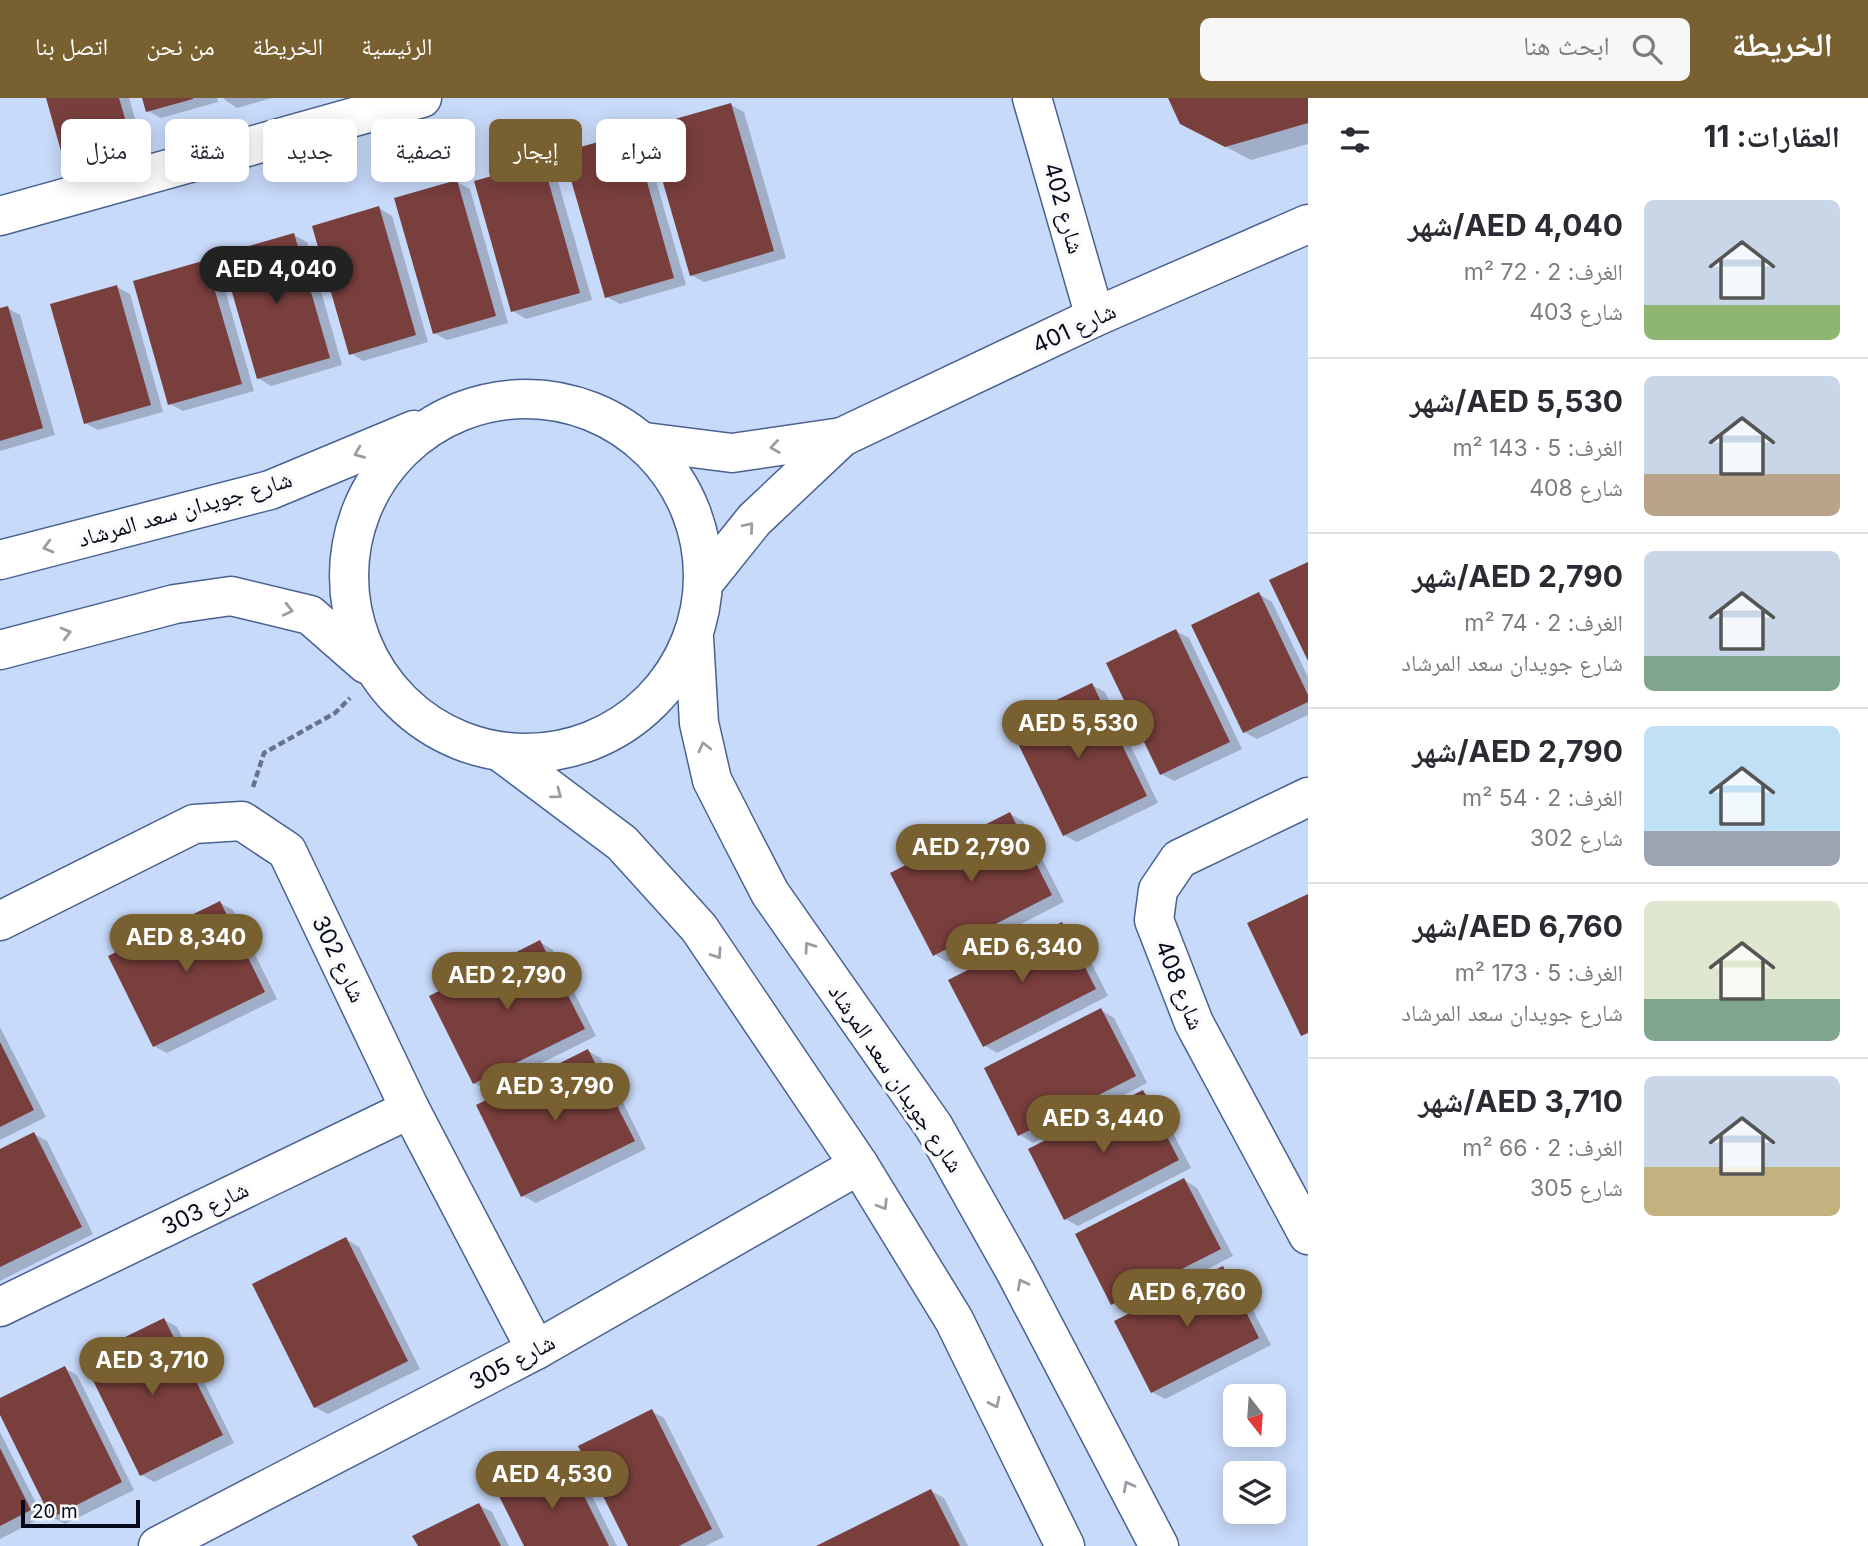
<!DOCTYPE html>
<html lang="ar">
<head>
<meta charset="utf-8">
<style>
  body { margin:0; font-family:Inter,"Noto Naskh Arabic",sans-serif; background:#f7f7f7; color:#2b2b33; direction:rtl; height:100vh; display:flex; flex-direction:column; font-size:26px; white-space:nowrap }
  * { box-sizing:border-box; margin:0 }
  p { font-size:23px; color:#7c7c81 }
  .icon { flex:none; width:38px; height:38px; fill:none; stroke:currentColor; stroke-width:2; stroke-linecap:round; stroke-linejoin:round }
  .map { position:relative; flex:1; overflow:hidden; direction:ltr }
  .sheet { display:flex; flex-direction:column; background:#fff; width:560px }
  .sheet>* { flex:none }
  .hud { position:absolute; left:21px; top:21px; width:665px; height:63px; direction:rtl; display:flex; gap:14px }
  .needle { width:46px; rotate:163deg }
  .tools { position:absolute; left:1223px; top:1286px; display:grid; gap:14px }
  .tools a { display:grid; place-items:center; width:63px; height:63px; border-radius:10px; background:#fff; box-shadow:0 4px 18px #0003; font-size:35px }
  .scale { position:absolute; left:21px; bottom:18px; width:119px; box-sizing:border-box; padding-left:7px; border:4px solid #040a1c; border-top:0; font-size:19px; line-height:24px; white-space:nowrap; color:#040a1c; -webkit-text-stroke:5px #fafafa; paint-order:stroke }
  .price { position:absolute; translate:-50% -60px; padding:0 16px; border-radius:24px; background:#786031; color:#fff; font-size:23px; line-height:46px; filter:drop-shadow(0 2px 4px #0008) }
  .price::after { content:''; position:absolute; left:50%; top:42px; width:21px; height:16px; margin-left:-10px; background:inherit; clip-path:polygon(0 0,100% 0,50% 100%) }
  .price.active { background:#222; color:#fff }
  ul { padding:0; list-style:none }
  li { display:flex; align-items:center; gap:21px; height:175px; padding:0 28px }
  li+li { border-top:2px solid #e1e1e2 }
  li span { display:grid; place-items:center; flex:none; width:196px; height:140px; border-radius:10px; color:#555 }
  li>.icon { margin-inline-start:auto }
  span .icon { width:84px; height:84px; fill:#fffc; stroke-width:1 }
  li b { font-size:30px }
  h2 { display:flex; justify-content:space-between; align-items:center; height:84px; padding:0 28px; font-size:30px }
  .pill { padding:0 24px; border-radius:10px; background:#fff; box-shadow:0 4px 18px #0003; font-size:24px; line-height:63px }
  .pill.active { background:#786031; color:#fff }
  header { display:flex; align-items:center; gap:42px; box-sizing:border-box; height:98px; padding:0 35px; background:#786031; color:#fff }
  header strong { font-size:33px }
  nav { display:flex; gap:38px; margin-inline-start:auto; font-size:24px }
  .search { width:490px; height:63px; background:#f7f7f7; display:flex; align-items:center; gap:18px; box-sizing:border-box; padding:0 24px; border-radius:10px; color:#7c7c81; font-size:26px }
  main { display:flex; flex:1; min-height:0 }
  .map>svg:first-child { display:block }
</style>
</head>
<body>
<header>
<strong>الخريطة</strong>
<div class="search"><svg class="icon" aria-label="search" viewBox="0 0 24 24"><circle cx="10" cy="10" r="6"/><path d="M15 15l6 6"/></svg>ابحث هنا</div>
<nav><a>الرئيسية</a><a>الخريطة</a><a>من نحن</a><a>اتصل بنا</a></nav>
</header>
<main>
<section class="sheet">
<h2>العقارات: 11<svg class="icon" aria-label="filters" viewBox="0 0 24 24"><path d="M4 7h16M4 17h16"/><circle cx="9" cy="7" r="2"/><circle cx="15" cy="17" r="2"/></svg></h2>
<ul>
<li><span style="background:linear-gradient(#c9d6e8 75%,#8fb573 0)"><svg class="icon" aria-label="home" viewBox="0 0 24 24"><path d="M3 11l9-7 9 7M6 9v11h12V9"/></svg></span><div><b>AED 4,040/شهر</b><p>الغرف: 2 · 72 m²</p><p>شارع 403</p></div></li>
<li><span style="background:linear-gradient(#c9d6e8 70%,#b9a48a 0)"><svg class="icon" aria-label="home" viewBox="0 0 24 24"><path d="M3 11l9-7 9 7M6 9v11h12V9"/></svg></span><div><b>AED 5,530/شهر</b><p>الغرف: 5 · 143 m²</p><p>شارع 408</p></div></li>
<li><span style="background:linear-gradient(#c9d6e8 75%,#7fa58c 0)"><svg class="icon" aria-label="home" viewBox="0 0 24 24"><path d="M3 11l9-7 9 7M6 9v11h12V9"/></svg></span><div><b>AED 2,790/شهر</b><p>الغرف: 2 · 74 m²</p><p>شارع جويدان سعد المرشاد</p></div></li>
<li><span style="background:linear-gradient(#bfe0f5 75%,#9aa5b1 0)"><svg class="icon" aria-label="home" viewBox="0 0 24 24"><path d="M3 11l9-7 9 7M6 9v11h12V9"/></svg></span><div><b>AED 2,790/شهر</b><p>الغرف: 2 · 54 m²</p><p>شارع 302</p></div></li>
<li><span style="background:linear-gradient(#dfe7d0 70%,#7fa58c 0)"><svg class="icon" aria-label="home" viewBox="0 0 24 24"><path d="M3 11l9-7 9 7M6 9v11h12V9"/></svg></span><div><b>AED 6,760/شهر</b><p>الغرف: 5 · 173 m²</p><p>شارع جويدان سعد المرشاد</p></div></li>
<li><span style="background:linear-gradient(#c9d6e8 65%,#c2b280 0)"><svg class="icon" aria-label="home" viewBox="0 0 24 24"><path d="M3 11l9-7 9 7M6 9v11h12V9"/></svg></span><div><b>AED 3,710/شهر</b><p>الغرف: 2 · 66 m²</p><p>شارع 305</p></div></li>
</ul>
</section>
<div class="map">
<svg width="1308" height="1448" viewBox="0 0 1308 1448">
  <rect width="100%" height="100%" fill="#c8dafa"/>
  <g fill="#0003">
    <polygon points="48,0 129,0 141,41 75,59 63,52"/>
    <polygon points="144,0 217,0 218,4 161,20 148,13"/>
    <polygon points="224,0 272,0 237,10 225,2"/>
    <polygon points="1170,0 1308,0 1308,46 1251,62 1207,39"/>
    <polygon points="731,7 744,14 786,160 704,184 691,177"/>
    <polygon points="633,36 645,44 686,187 620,206 607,199"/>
    <polygon points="543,66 555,73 592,202 526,221 513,213"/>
    <polygon points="457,84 470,91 508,225 447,242 434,235"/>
    <polygon points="379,110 392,118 428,244 363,263 351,255"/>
    <polygon points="294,137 307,144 342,267 271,288 258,280"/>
    <polygon points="206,164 219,171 254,293 183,313 170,306"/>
    <polygon points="117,189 130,196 163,314 98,332 85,325"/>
    <polygon points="7,210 20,217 55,337 0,353 0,212"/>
    <polygon points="1259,496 1272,504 1308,579 1308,617 1257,641 1244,634"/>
    <polygon points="1176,533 1189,540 1242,651 1174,683 1161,676"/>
    <polygon points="1092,587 1105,594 1158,705 1077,744 1064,737"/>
    <polygon points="1010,716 1023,723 1064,804 947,864 934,856"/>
    <polygon points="220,805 233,812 277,901 167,955 154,948"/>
    <polygon points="1062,826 1075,833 1108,898 997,955 984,947"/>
    <polygon points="540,844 553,852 596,938 487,992 474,985"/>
    <polygon points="1101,912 1114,920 1147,985 1033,1045 1020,1037 986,971"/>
    <polygon points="0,929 46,1019 0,1042"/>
    <polygon points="588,953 601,960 646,1051 536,1105 523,1098"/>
    <polygon points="1143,994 1156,1002 1191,1070 1078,1128 1065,1121"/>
    <polygon points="34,1036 47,1043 93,1136 0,1183 0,1053"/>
    <polygon points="1184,1082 1197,1090 1233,1158 1125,1213 1112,1205"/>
    <polygon points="346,1141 359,1149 420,1271 328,1316 315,1309"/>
    <polygon points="1223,1170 1235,1178 1271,1247 1165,1301 1152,1294"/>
    <polygon points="164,1222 177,1229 234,1345 154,1384 142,1377"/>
    <polygon points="64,1270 77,1277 134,1392 65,1426 52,1419 0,1313 0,1302"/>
    <polygon points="651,1313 664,1320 724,1439 705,1448 630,1448"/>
    <polygon points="0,1334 43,1419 0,1441"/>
    <polygon points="566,1364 579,1372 617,1448 526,1448"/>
    <polygon points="931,1393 944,1400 968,1448 820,1448"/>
    <polygon points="479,1407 492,1414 509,1448 419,1448"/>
  </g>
  <g fill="#793f3d">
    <polygon points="46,0 119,0 129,34 61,53"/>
    <polygon points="142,0 193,0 193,1 146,14"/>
    <polygon points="1168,0 1308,0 1308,25 1225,49 1180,26"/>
    <polygon points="731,5 774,153 690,178 647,29"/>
    <polygon points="633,34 674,180 605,200 563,54"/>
    <polygon points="543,64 580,195 511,214 474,83"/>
    <polygon points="457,82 496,218 433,236 394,100"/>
    <polygon points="379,108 416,237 349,257 312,128"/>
    <polygon points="294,135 330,260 257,281 221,156"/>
    <polygon points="206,162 242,286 168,307 133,183"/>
    <polygon points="117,187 151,307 84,326 50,206"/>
    <polygon points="8,208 43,330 0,343 0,210"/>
    <polygon points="1308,464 1308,563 1269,482"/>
    <polygon points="1259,494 1308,597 1308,604 1243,635 1191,527"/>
    <polygon points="1176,531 1230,644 1160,677 1106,565"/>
    <polygon points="1092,585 1147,698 1063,738 1008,625"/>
    <polygon points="1010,714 1052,797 933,858 890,775"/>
    <polygon points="1308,796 1308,935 1301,938 1247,825"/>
    <polygon points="220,803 265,894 153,949 108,858"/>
    <polygon points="1062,824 1096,891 983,949 948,882"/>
    <polygon points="540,842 585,931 473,986 429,898"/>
    <polygon points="1101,910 1136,978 1018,1038 984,970"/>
    <polygon points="0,944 34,1012 0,1029"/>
    <polygon points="588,951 635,1043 521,1099 476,1007"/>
    <polygon points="1143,992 1179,1062 1064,1122 1028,1051"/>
    <polygon points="34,1034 82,1129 0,1169 0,1051"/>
    <polygon points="1184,1080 1221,1151 1111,1207 1075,1136"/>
    <polygon points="346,1139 408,1263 314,1310 252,1186"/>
    <polygon points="1223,1168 1259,1240 1151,1295 1114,1223"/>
    <polygon points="164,1220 223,1337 140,1378 82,1260"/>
    <polygon points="65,1268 122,1384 51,1420 0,1317 0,1300"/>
    <polygon points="652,1311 712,1431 679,1448 628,1448 578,1348"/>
    <polygon points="0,1350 31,1412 0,1428"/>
    <polygon points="566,1362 609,1448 524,1448 498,1396"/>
    <polygon points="931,1391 960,1448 816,1448"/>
    <polygon points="479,1405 501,1448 418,1448 412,1438"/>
  </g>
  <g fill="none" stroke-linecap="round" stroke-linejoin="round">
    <defs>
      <g id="street">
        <polyline points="1032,0 1095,219"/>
        <polyline points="0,118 422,0"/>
        <polyline points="645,344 732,355 842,339 1095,219 1308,126"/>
        <polyline points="706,482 754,422 842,339"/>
        <polyline points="1308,699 1179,761 1158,792 1154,822 1194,925 1308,1137"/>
        <polyline points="0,823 194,726 242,723 287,753 410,1011 536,1252"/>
        <polyline points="0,1209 410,1011"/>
        <polyline points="158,1448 536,1252 859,1067"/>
      </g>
      <g id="secondary">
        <circle cx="526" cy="478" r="177"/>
        <polyline points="0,462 270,392 414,332"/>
        <polyline points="694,540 699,625 712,682 738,733 770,795 934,1029 1015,1173 1159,1448"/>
        <polyline points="0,552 175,506 231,498 310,517 366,566"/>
        <polyline points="502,655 622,745 699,830 859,1067 954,1222 1065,1448"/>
      </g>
    </defs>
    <use href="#street" stroke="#4a6292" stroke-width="41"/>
    <use href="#secondary" stroke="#4a6292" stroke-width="41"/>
    <polyline stroke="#67738c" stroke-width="4.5" stroke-dasharray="7 3.5" stroke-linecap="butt" points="253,689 264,655 335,615 350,600"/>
    <use href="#street" stroke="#fff" stroke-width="38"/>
    <use href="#secondary" stroke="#fff" stroke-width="38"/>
  </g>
  <defs><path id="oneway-chevron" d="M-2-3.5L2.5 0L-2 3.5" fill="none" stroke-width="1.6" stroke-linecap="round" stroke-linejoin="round" transform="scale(1.75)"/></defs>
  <g stroke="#9b9da4">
    <use href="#oneway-chevron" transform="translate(775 349) rotate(172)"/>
    <use href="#oneway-chevron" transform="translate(359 355) rotate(158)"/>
    <use href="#oneway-chevron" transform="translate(749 429) rotate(-50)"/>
    <use href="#oneway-chevron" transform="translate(48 449) rotate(165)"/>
    <use href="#oneway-chevron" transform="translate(288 512) rotate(13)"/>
    <use href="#oneway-chevron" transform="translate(66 535) rotate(-15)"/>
    <use href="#oneway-chevron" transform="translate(704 649) rotate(-103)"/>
    <use href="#oneway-chevron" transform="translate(557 696) rotate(37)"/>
    <use href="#oneway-chevron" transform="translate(809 849) rotate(-125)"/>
    <use href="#oneway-chevron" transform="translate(717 856) rotate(56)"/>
    <use href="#oneway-chevron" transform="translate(883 1107) rotate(58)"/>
    <use href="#oneway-chevron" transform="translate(1022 1186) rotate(-118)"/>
    <use href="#oneway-chevron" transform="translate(995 1305) rotate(64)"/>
    <use href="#oneway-chevron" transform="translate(1128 1388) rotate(-118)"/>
  </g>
  <g text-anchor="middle" stroke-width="7" stroke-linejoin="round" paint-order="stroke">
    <g font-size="23" fill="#040a1c" stroke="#fafafa">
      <text transform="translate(1064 110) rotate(74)" y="8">شارع 402</text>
      <text transform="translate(1074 230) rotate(-25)" y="8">شارع 401</text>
      <text transform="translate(185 411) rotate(-16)" y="8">شارع جويدان سعد المرشاد</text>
      <text transform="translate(339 861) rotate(64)" y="8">شارع 302</text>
      <text transform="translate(1180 887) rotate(68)" y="8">شارع 408</text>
      <text transform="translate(896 980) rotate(56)" y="8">شارع جويدان سعد المرشاد</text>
      <text transform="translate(205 1110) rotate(-26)" y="8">شارع 303</text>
      <text transform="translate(512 1264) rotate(-28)" y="8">شارع 305</text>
    </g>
  </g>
</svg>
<div class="tools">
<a><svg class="needle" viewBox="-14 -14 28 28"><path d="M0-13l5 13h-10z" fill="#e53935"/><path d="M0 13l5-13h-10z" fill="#7c7c81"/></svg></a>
<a><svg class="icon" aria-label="layers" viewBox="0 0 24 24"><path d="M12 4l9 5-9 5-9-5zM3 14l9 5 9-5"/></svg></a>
</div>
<div class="scale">20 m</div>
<b class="price active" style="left:276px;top:208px">AED 4,040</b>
<b class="price" style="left:1078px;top:662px">AED 5,530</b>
<b class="price" style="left:971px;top:786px">AED 2,790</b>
<b class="price" style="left:186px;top:876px">AED 8,340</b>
<b class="price" style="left:1022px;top:886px">AED 6,340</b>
<b class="price" style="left:507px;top:914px">AED 2,790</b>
<b class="price" style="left:555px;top:1025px">AED 3,790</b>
<b class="price" style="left:1103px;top:1057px">AED 3,440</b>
<b class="price" style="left:1187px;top:1231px">AED 6,760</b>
<b class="price" style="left:152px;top:1299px">AED 3,710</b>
<b class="price" style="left:552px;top:1413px">AED 4,530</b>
<div class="hud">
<a class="pill">شراء</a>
<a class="pill active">إيجار</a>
<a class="pill">تصفية</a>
<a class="pill">جديد</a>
<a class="pill">شقة</a>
<a class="pill">منزل</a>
</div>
</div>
</main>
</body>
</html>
